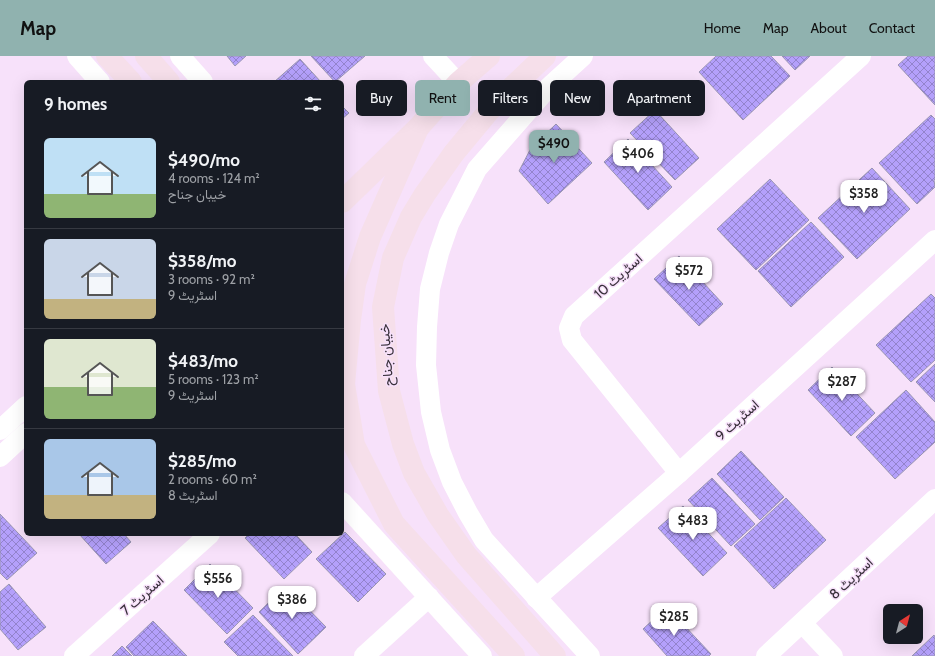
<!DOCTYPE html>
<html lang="en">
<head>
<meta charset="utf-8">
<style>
  body { margin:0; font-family:Cabin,Vazirmatn,sans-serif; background:#242831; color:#f1f3f6; height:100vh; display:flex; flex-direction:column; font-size:15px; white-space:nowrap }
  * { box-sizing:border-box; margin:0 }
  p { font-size:13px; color:#9ea1a6 }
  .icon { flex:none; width:22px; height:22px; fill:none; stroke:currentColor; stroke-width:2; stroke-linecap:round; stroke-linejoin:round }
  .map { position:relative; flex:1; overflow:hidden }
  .drawer { position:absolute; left:24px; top:24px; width:320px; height:456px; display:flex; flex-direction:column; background:#171b24; border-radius:6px; box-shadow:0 4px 16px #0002 }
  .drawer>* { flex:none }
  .banner { position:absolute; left:356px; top:24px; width:380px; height:36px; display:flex; gap:8px }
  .needle { width:26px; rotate:36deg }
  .tools { position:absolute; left:883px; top:548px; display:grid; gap:8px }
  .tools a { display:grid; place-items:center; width:40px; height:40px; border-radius:6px; background:#171b24; box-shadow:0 4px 16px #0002; font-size:20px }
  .price { position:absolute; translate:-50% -34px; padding:0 9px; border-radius:8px; background:#fff; color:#222; font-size:13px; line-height:26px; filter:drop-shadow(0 1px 2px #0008) }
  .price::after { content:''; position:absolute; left:50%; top:24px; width:12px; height:9px; margin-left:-6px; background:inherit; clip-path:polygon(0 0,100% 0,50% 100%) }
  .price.selected { background:#90b2af; color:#111 }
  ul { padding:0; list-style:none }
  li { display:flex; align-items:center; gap:12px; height:100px; padding:0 20px }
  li+li { border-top:1px solid #363941 }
  li span { display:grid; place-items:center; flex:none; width:112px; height:80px; border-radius:6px; color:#555 }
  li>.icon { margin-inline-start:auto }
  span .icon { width:48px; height:48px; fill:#fffc; stroke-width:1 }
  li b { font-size:17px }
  h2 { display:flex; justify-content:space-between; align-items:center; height:48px; padding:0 20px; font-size:17px }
  .chip { padding:0 14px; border-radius:6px; background:#171b24; box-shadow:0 4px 16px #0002; font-size:14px; line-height:36px }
  .chip.selected { background:#90b2af; color:#111 }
  header { display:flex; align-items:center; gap:24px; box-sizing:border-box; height:56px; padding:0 20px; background:#90b2af; color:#111 }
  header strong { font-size:19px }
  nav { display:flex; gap:22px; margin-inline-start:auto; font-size:14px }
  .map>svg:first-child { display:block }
</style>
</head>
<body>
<header>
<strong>Map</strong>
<nav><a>Home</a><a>Map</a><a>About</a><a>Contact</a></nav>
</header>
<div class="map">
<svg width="935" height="600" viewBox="0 0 935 600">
  <defs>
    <pattern id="building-cross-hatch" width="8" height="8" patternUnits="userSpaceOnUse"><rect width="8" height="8" fill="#b4a0fb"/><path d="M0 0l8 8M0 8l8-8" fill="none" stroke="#9383cc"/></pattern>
  </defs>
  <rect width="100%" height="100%" fill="#f7e1fa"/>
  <g fill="url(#building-cross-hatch)" stroke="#9a96b2">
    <polygon points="227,0 246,0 235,10"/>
    <polygon points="311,0 365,0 335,26"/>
    <polygon points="716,0 771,0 790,20 743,64 699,16"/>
    <polygon points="782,0 810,0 795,14"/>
    <polygon points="908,0 935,0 935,49 898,9"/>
    <polygon points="300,3 321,26 274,26"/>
    <polygon points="342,50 349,57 342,63"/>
    <polygon points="655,54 699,102 675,124 630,77"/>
    <polygon points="931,59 935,63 935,123 934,124 935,131 917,148 879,107"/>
    <polygon points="556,68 592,107 548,148 519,115 531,92"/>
    <polygon points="628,83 672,131 648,154 604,106"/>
    <polygon points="872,112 910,153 857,203 818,162"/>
    <polygon points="770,123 809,164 756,214 717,173"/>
    <polygon points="811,166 844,201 791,251 758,215"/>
    <polygon points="679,200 723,248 699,270 654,223"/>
    <polygon points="931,238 935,242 935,304 911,326 876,289"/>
    <polygon points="935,308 935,346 916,326"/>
    <polygon points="832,311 875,357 851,380 808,334"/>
    <polygon points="906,334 935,366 935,386 895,423 856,381"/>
    <polygon points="741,395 784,441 760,464 717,418"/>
    <polygon points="712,422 755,468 731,490 688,444"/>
    <polygon points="786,442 826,484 774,533 734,490"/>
    <polygon points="683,450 727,497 703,520 658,472"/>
    <polygon points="0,458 37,497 7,524 0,517"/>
    <polygon points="345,476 386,518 358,546 316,503"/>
    <polygon points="79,478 124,478 131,486 106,508"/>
    <polygon points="249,478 295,478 312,496 284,523 245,482"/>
    <polygon points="210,508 253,552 227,578 184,534"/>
    <polygon points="9,528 46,571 18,594 0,573 0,536"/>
    <polygon points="286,530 326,571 298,598 259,556"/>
    <polygon points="667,551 711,598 709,600 667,600 643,573"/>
    <polygon points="253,559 293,600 238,600 224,586"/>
    <polygon points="153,565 187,600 134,600 126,591"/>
    <polygon points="934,579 935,581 935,600 912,600"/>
    <polygon points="122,590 132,600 112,600"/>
  </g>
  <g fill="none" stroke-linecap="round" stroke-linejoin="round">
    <g stroke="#fff" stroke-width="20">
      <polyline points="77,0 100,26"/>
      <polyline points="180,0 203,26"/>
      <polyline points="433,0 458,27"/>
      <polyline points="583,0 548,32 477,113 449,168 439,197 430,233 427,271 426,309 431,356 440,394 452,426 468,457 484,484 590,600"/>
      <polyline points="0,374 26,350"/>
      <polyline points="0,401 26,377"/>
      <polyline points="679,417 572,284 569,272 574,260 861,0"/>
      <polyline points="342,446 482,600"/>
      <polyline points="536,542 679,417 935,184"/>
      <polyline points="802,567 833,600"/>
      <polyline points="74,600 210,478"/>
      <polyline points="364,600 429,541"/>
      <polyline points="766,600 935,443"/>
    </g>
    <g stroke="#f6dfea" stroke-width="22">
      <polyline points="107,0 131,26"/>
      <polyline points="146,0 169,26"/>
      <polyline points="545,0 507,36 488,56 454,97 425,138 411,161 393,202 383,251 389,335 403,388 414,417 438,459 466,499 555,600"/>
      <polyline points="418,72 370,181 355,228 350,264 344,328 354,389 394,468 514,600"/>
      <polyline points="342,146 418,72 458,27 489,0"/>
    </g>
  </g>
  <g text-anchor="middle" stroke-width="3" stroke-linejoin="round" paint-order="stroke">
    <g font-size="14" fill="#38303a" stroke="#f7e1fa">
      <text transform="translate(618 220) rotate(-42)" y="5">اسٹریٹ 10</text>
      <text transform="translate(386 299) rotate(-94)" y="5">خیبان جناح</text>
      <text transform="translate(737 364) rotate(-42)" y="5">اسٹریٹ 9</text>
      <text transform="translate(851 522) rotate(-43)" y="5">اسٹریٹ 8</text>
      <text transform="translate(142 539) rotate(-42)" y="5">اسٹریٹ 7</text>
    </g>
  </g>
</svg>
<div class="tools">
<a><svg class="needle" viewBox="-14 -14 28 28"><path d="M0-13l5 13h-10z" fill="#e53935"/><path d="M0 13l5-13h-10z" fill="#9ea1a6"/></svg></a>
</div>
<b class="price selected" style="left:554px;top:108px">$490</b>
<b class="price" style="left:638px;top:118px">$406</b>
<b class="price" style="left:864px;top:158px">$358</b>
<b class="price" style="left:689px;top:235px">$572</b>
<b class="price" style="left:842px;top:346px">$287</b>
<b class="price" style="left:693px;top:485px">$483</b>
<b class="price" style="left:218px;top:543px">$556</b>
<b class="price" style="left:292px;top:564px">$386</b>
<b class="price" style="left:674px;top:581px">$285</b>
<div class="banner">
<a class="chip">Buy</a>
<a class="chip selected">Rent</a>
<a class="chip">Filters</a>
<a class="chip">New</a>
<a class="chip">Apartment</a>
</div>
<section class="drawer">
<h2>9 homes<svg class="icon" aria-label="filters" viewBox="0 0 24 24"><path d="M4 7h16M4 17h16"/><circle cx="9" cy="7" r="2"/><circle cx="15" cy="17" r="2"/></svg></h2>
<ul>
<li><span style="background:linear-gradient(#bfe0f5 70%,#8fb573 0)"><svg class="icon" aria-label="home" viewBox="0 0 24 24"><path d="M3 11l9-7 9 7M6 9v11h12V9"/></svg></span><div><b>$490/mo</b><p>4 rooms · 124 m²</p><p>خیبان جناح</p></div></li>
<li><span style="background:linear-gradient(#c9d6e8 75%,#c2b280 0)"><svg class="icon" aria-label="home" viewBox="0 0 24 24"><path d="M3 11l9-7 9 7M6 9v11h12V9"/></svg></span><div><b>$358/mo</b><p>3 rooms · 92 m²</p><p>اسٹریٹ 9</p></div></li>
<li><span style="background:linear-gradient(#dfe7d0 60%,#8fb573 0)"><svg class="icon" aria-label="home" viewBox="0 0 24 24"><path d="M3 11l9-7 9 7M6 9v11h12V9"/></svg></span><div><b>$483/mo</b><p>5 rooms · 123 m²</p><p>اسٹریٹ 9</p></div></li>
<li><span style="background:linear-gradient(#a9c7e8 70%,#c2b280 0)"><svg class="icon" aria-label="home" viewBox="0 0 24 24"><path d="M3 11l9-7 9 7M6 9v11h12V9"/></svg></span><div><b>$285/mo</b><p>2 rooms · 60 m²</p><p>اسٹریٹ 8</p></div></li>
</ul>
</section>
</div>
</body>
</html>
